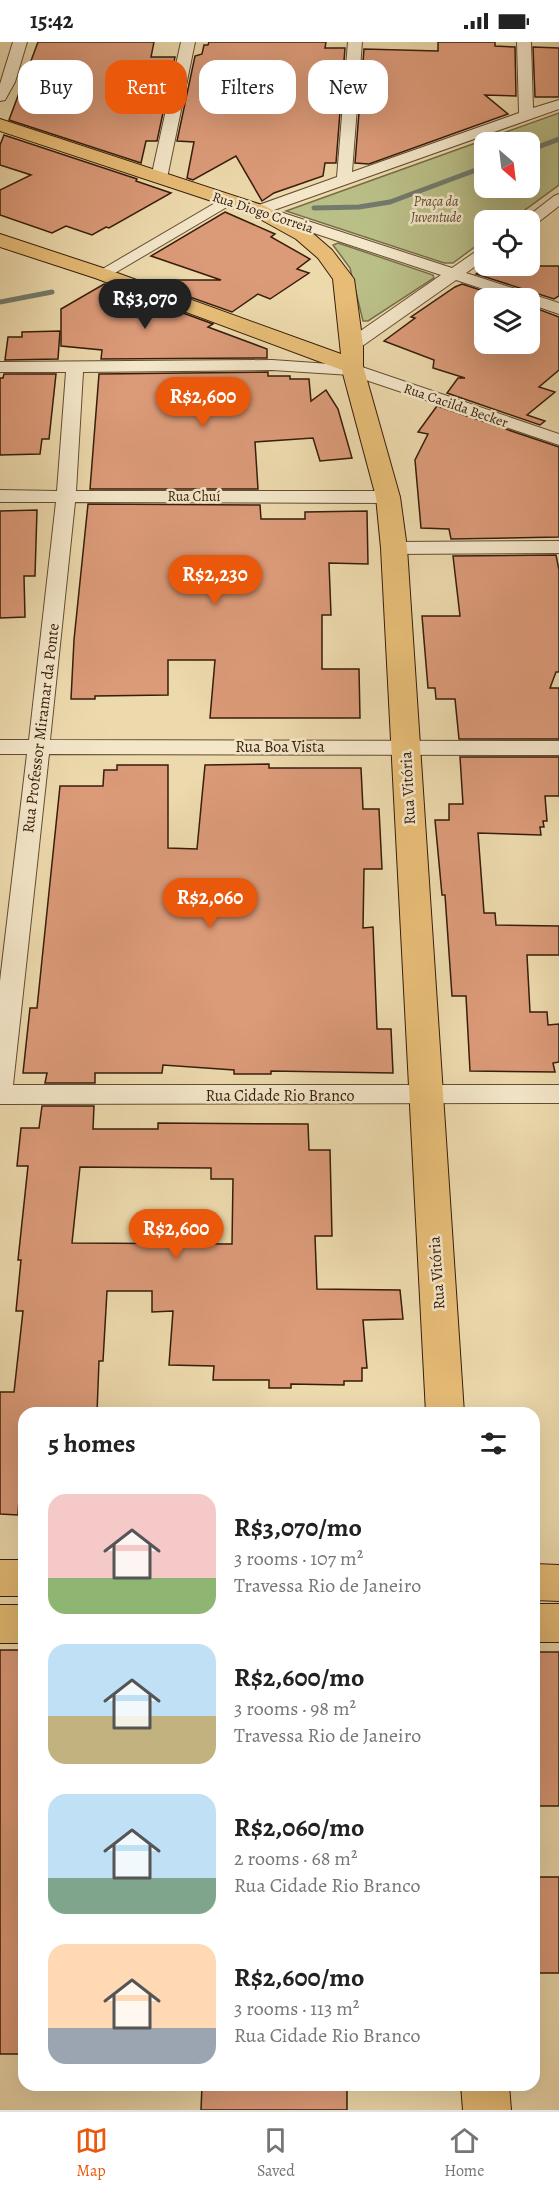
<!DOCTYPE html>
<html lang="en">
<head>
<meta charset="utf-8">
<style>
  body { margin:0; font-family:Alegreya,serif; background:#f2f2f2; color:#222; height:100vh; display:flex; flex-direction:column; font-size:22px; white-space:nowrap }
  * { box-sizing:border-box; margin:0 }
  p { font-size:20px; color:#767676 }
  .icon { flex:none; width:33px; height:33px; fill:none; stroke:currentColor; stroke-width:2; stroke-linecap:round; stroke-linejoin:round }
  .map { position:relative; flex:1; overflow:hidden }
  .details { position:absolute; left:18px; top:1365px; width:522px; height:684px; display:flex; flex-direction:column; background:#fff; border-radius:18px; box-shadow:0 6px 24px #0002 }
  .details>* { flex:none }
  .top-card { position:absolute; left:18px; top:18px; width:524px; height:54px; display:flex; gap:12px }
  .needle { width:39px; rotate:152deg }
  .tools { position:absolute; left:474px; top:90px; display:grid; gap:12px }
  .tools a { display:grid; place-items:center; width:66px; height:66px; border-radius:12px; background:#fff; box-shadow:0 6px 24px #0002; font-size:30px }
  .price { position:absolute; translate:-50% -51px; padding:0 14px; border-radius:21px; background:#ea580c; color:#fff; font-size:20px; line-height:39px; filter:drop-shadow(0 2px 3px #0008) }
  .price::after { content:''; position:absolute; left:50%; top:36px; width:18px; height:14px; margin-left:-9px; background:inherit; clip-path:polygon(0 0,100% 0,50% 100%) }
  .price.current { background:#222; color:#fff }
  ul { padding:0; list-style:none }
  li { display:flex; align-items:center; gap:18px; height:150px; padding:0 30px }
  li span { display:grid; place-items:center; flex:none; width:168px; height:120px; border-radius:18px; color:#555 }
  li>.icon { margin-inline-start:auto }
  span .icon { width:72px; height:72px; fill:#fffc; stroke-width:1 }
  li b { font-size:26px }
  h2 { display:flex; justify-content:space-between; align-items:center; height:72px; padding:0 30px; font-size:26px }
  .tag { padding:0 21px; border-radius:18px; background:#fff; box-shadow:0 6px 24px #0002; font-size:21px; line-height:54px }
  .tag.current { background:#ea580c; color:#fff }
  .status { display:flex; justify-content:space-between; align-items:center; height:42px; padding:0 30px; background:#fff; direction:ltr }
  .status svg { height:16px; fill:currentColor }
  .tab-bar { display:flex; justify-content:space-around; align-items:center; height:84px; border-top:2px solid #e0e0e0; background:#fff; font-size:16px; color:#767676 }
  .tab-bar a { display:grid; justify-items:center; gap:3px }
  .tab-bar .current { color:#ea580c }
  .map>svg:first-child { display:block }
</style>
</head>
<body>
<div class="status"><b>15:42</b><svg viewBox="0 0 49 12"><path d="M0 12V9h3v3zM5 12V6h3v6zM10 12V3h3v9zM15 12V0h3v12zM26 1h20v11H26zM47 4h2v5h-2z"/></svg></div>
<div class="map">
<svg width="559" height="2068" viewBox="0 0 559 2068">
  <rect width="100%" height="100%" fill="#ecd9ac"/>
  <filter id="stains"><feTurbulence type="fractalNoise" baseFrequency=".00333" numOctaves="4"/><feColorMatrix values="0 0 0 0 .2 0 0 0 0 .09 0 0 0 0 .02 0 0 0 .5 -.17"/></filter>
  <radialGradient id="worn" r=".72"><stop offset=".6" stop-color="#630" stop-opacity="0"/><stop offset="1" stop-color="#630" stop-opacity=".3"/></radialGradient>
  <g fill="#babf88" stroke="#786e49" stroke-width="1.5" fill-rule="evenodd">
    <path d="M559 71V143L511 178H484V198L453 221H444L286 169ZM484 100H530V146H484Z"/>
    <polygon points="338,201 433,233 434,236 368,279 363,279 350,226 333,203"/>
  </g>
  <g fill="none" stroke-linecap="round" stroke-linejoin="round">
    <g stroke="#727b6c" stroke-width="5">
      <polyline points="530,108 559,97"/>
      <polyline points="314,166 359,165 390,160 484,125"/>
      <polyline points="0,260 52,250"/>
    </g>
  </g>
  <g fill="#db9a78" stroke="#371d0a" stroke-width="1.5" fill-rule="evenodd">
    <polygon points="38,0 154,0 151,15 175,15 157,99 146,99 141,121 9,78"/>
    <polygon points="209,0 326,0 325,6 345,6 336,121 325,121 323,134 274,151 262,159 236,114 193,138 187,136 194,100 177,99 195,14 202,12 204,3 208,3"/>
    <polygon points="438,0 495,0 495,4 515,5 516,54 485,53 508,72 369,122 355,121 364,7 438,9"/>
    <polygon points="533,5 559,6 559,55 535,55"/>
    <polygon points="4,93 137,137 136,139 171,151 109,186 106,185 92,193 66,184 52,191 0,173 0,148 31,133 0,123 0,103"/>
    <polygon points="225,170 275,192 271,195 310,217 297,227 309,231 270,257 258,252 232,270 142,238 221,238 151,214"/>
    <polygon points="488,224 559,224 559,254 554,257 476,232"/>
    <polygon points="104,242 213,282 208,285 267,307 267,316 101,317 102,308 61,304 61,267"/>
    <polygon points="462,242 505,256 484,256 484,302 530,302 530,264 559,275 559,328 539,345 555,350 527,373 545,379 540,383 447,351 458,336 465,336 433,326 434,318 384,299 415,276 411,275 455,245"/>
    <polygon points="60,289 58,317 5,318 8,295 22,295 22,290"/>
    <polygon points="268,330 268,334 290,334 290,337 309,337 311,359 326,348 338,367 352,416 320,419 313,396 255,400 258,447 90,447 99,332"/>
    <polygon points="4,332 56,332 49,397 42,397 40,412 0,413 0,336 3,336"/>
    <polygon points="437,364 559,405 559,495 451,497 449,487 421,486 415,418 428,392 418,390"/>
    <polygon points="88,462 260,463 261,477 305,477 305,470 367,469 368,522 329,521 331,573 322,573 322,627 359,627 360,676 210,676 215,618 168,618 168,653 95,654 95,657 71,657 74,598"/>
    <polygon points="37,468 35,534 24,534 25,575 0,576 0,469"/>
    <polygon points="556,513 559,528 559,630 556,630 550,646 559,646 559,697 459,697 455,657 436,657 435,646 428,646 422,574 460,574 453,514"/>
    <polygon points="460,715 559,715 559,754 545,754 547,779 543,779 544,785 540,785 541,793 478,791 484,871 495,871 496,883 559,884 559,913 527,913 530,970 547,970 548,983 559,982 559,1020 553,1021 555,1030 470,1029 466,954 452,954 445,853 442,853 435,778 449,778 449,762 463,762"/>
    <polygon points="269,722 269,726 361,726 363,767 379,767 382,827 364,827 363,886 373,885 377,987 391,987 393,1031 271,1029 271,1032 234,1032 234,1028 163,1023 162,1031 95,1031 95,1041 45,1041 47,1031 23,1031 30,966 37,966 60,744 103,744 104,728 117,728 117,723 168,723 168,806 197,807 205,723"/>
    <path d="M42 1064H94L93 1087H158V1081L308 1082 309 1108H330L332 1194H315L317 1247 400 1248 403 1277 363 1278 367 1326H362V1339H344V1343L291 1342V1346H269V1338H213L214 1324 169 1323 173 1269 152 1270V1249H107L103 1319H99L97 1371H24L18 1473 0 1472V1350H14L23 1269H16L21 1218H18L28 1124H17L21 1086H39ZM80 1125 211 1126V1137H233L232 1202 72 1201Z"/>
    <rect x="0" y="1608" width="24" height="404"/>
    <rect x="534" y="1610" width="25" height="154"/>
    <rect x="534" y="1835" width="25" height="96"/>
    <polygon points="202,2043 347,2043 347,2068 201,2068"/>
  </g>
  <g fill="none" stroke-linecap="round" stroke-linejoin="round">
    <defs>
      <g id="street">
        <polygon points="13,0 27,0 15,40 5,58 0,59 0,42"/>
        <polygon points="181,0 195,0 167,136 159,141 151,136"/>
        <polygon points="348,0 362,0 352,130 519,71 517,0 531,0 533,66 559,58 559,67 274,168 452,226 478,208 484,206 484,218 466,231 559,261 559,272 530,262 530,256 511,256 456,238 358,307 346,307 343,303 346,299 441,233 253,171 250,168 253,165 337,135"/>
        <polygon points="559,152 559,164 536,182 530,184 530,178 523,178 554,154"/>
        <polygon points="227,154 232,156 235,159 232,162 108,235 102,237 94,232"/>
        <polygon points="272,318 359,324 559,392 559,403 351,333 272,328 83,330 76,449 388,449 395,451 397,455 395,459 388,461 75,460 50,698 559,699 559,713 49,712 13,1043 559,1043 559,1061 0,1062 0,939 27,712 0,712 0,698 29,698 56,460 0,460 0,448 57,449 66,330 0,330 0,320"/>
        <polygon points="559,499 559,511 394,512 387,510 384,506 387,502 394,500"/>
      </g>
      <g id="primary">
        <polygon points="0,77 265,164 310,189 332,208 354,237 363,303 363,324 400,455 407,506 464,1371 426,1371 381,506 376,455 342,328 95,236 0,205 0,192 109,228 341,312 333,237 318,216 296,197 251,172 0,89"/>
        <rect x="0" y="1518" width="24" height="36"/>
        <polygon points="534,1522 559,1523 559,1559 534,1558"/>
        <rect x="534" y="1562" width="25" height="38"/>
        <rect x="0" y="1563" width="24" height="38"/>
        <polygon points="461,2043 509,2043 511,2068 463,2068"/>
      </g>
    </defs>
    <use href="#street" stroke="#644c32" stroke-width="2"/>
    <use href="#primary" stroke="#371d0a" stroke-width="2"/>
    <use href="#street" fill="#f3e6c9" fill-rule="evenodd"/>
    <use href="#primary" fill="#e6bc76" fill-rule="evenodd"/>
  </g>
  <g text-anchor="middle" stroke-width="5" stroke-linejoin="round" paint-order="stroke">
    <g font-size="14" font-style="italic" fill="#5e4e30" stroke="#f3e6c9">
      <text x="436" y="164">Praça da<tspan x="436" dy="16">Juventude</tspan></text>
    </g>
    <g font-size="14" fill="#371d0a" stroke="#f3e6c9">
      <text transform="translate(263 170) rotate(18)" y="5">Rua Diogo Correia</text>
      <text transform="translate(456 363) rotate(19)" y="5">Rua Cacilda Becker</text>
      <text x="194" y="459">Rua Chuí</text>
    </g>
    <g font-size="16" fill="#371d0a" stroke="#f3e6c9">
      <text transform="translate(40 686) rotate(-83)" y="6">Rua Professor Miramar da Ponte</text>
      <text x="280" y="710">Rua Boa Vista</text>
      <text transform="translate(407 746) rotate(-93)" y="6">Rua Vitória</text>
      <text x="280" y="1059">Rua Cidade Rio Branco</text>
      <text transform="translate(436 1231) rotate(-94)" y="6">Rua Vitória</text>
    </g>
  </g>
  <rect width="100%" height="100%" filter="url(#stains)"/>
  <rect width="100%" height="100%" fill="url(#worn)"/>
</svg>
<div class="tools">
<a><svg class="needle" viewBox="-14 -14 28 28"><path d="M0-13l5 13h-10z" fill="#e53935"/><path d="M0 13l5-13h-10z" fill="#767676"/></svg></a>
<a><svg class="icon" aria-label="locate" viewBox="0 0 24 24"><circle cx="12" cy="12" r="6"/><path d="M12 2v4M12 18v4M2 12h4M18 12h4"/></svg></a>
<a><svg class="icon" aria-label="layers" viewBox="0 0 24 24"><path d="M12 4l9 5-9 5-9-5zM3 14l9 5 9-5"/></svg></a>
</div>
<b class="price current" style="left:145px;top:288px">R$3,070</b>
<b class="price" style="left:203px;top:386px">R$2,600</b>
<b class="price" style="left:215px;top:564px">R$2,230</b>
<b class="price" style="left:210px;top:887px">R$2,060</b>
<b class="price" style="left:176px;top:1218px">R$2,600</b>
<div class="top-card">
<a class="tag">Buy</a>
<a class="tag current">Rent</a>
<a class="tag">Filters</a>
<a class="tag">New</a>
</div>
<section class="details">
<h2>5 homes<svg class="icon" aria-label="filters" viewBox="0 0 24 24"><path d="M4 7h16M4 17h16"/><circle cx="9" cy="7" r="2"/><circle cx="15" cy="17" r="2"/></svg></h2>
<ul>
<li><span style="background:linear-gradient(#f6c9c9 70%,#8fb573 0)"><svg class="icon" aria-label="home" viewBox="0 0 24 24"><path d="M3 11l9-7 9 7M6 9v11h12V9"/></svg></span><div><b>R$3,070/mo</b><p>3 rooms · 107 m²</p><p>Travessa Rio de Janeiro</p></div></li>
<li><span style="background:linear-gradient(#bfe0f5 60%,#c2b280 0)"><svg class="icon" aria-label="home" viewBox="0 0 24 24"><path d="M3 11l9-7 9 7M6 9v11h12V9"/></svg></span><div><b>R$2,600/mo</b><p>3 rooms · 98 m²</p><p>Travessa Rio de Janeiro</p></div></li>
<li><span style="background:linear-gradient(#bfe0f5 70%,#7fa58c 0)"><svg class="icon" aria-label="home" viewBox="0 0 24 24"><path d="M3 11l9-7 9 7M6 9v11h12V9"/></svg></span><div><b>R$2,060/mo</b><p>2 rooms · 68 m²</p><p>Rua Cidade Rio Branco</p></div></li>
<li><span style="background:linear-gradient(#ffd9b3 70%,#9aa5b1 0)"><svg class="icon" aria-label="home" viewBox="0 0 24 24"><path d="M3 11l9-7 9 7M6 9v11h12V9"/></svg></span><div><b>R$2,600/mo</b><p>3 rooms · 113 m²</p><p>Rua Cidade Rio Branco</p></div></li>
</ul>
</section>
</div>
<nav class="tab-bar">
<a class="current"><svg class="icon" aria-label="map" viewBox="0 0 24 24"><path d="M3 6l6-2 6 2 6-2v14l-6 2-6-2-6 2zM9 4v14M15 6v14"/></svg>Map</a>
<a><svg class="icon" aria-label="saved" viewBox="0 0 24 24"><path d="M7 4h10v16l-5-4-5 4z"/></svg>Saved</a>
<a><svg class="icon" aria-label="home" viewBox="0 0 24 24"><path d="M3 11l9-7 9 7M6 9v11h12V9"/></svg>Home</a>
</nav>
</body>
</html>
